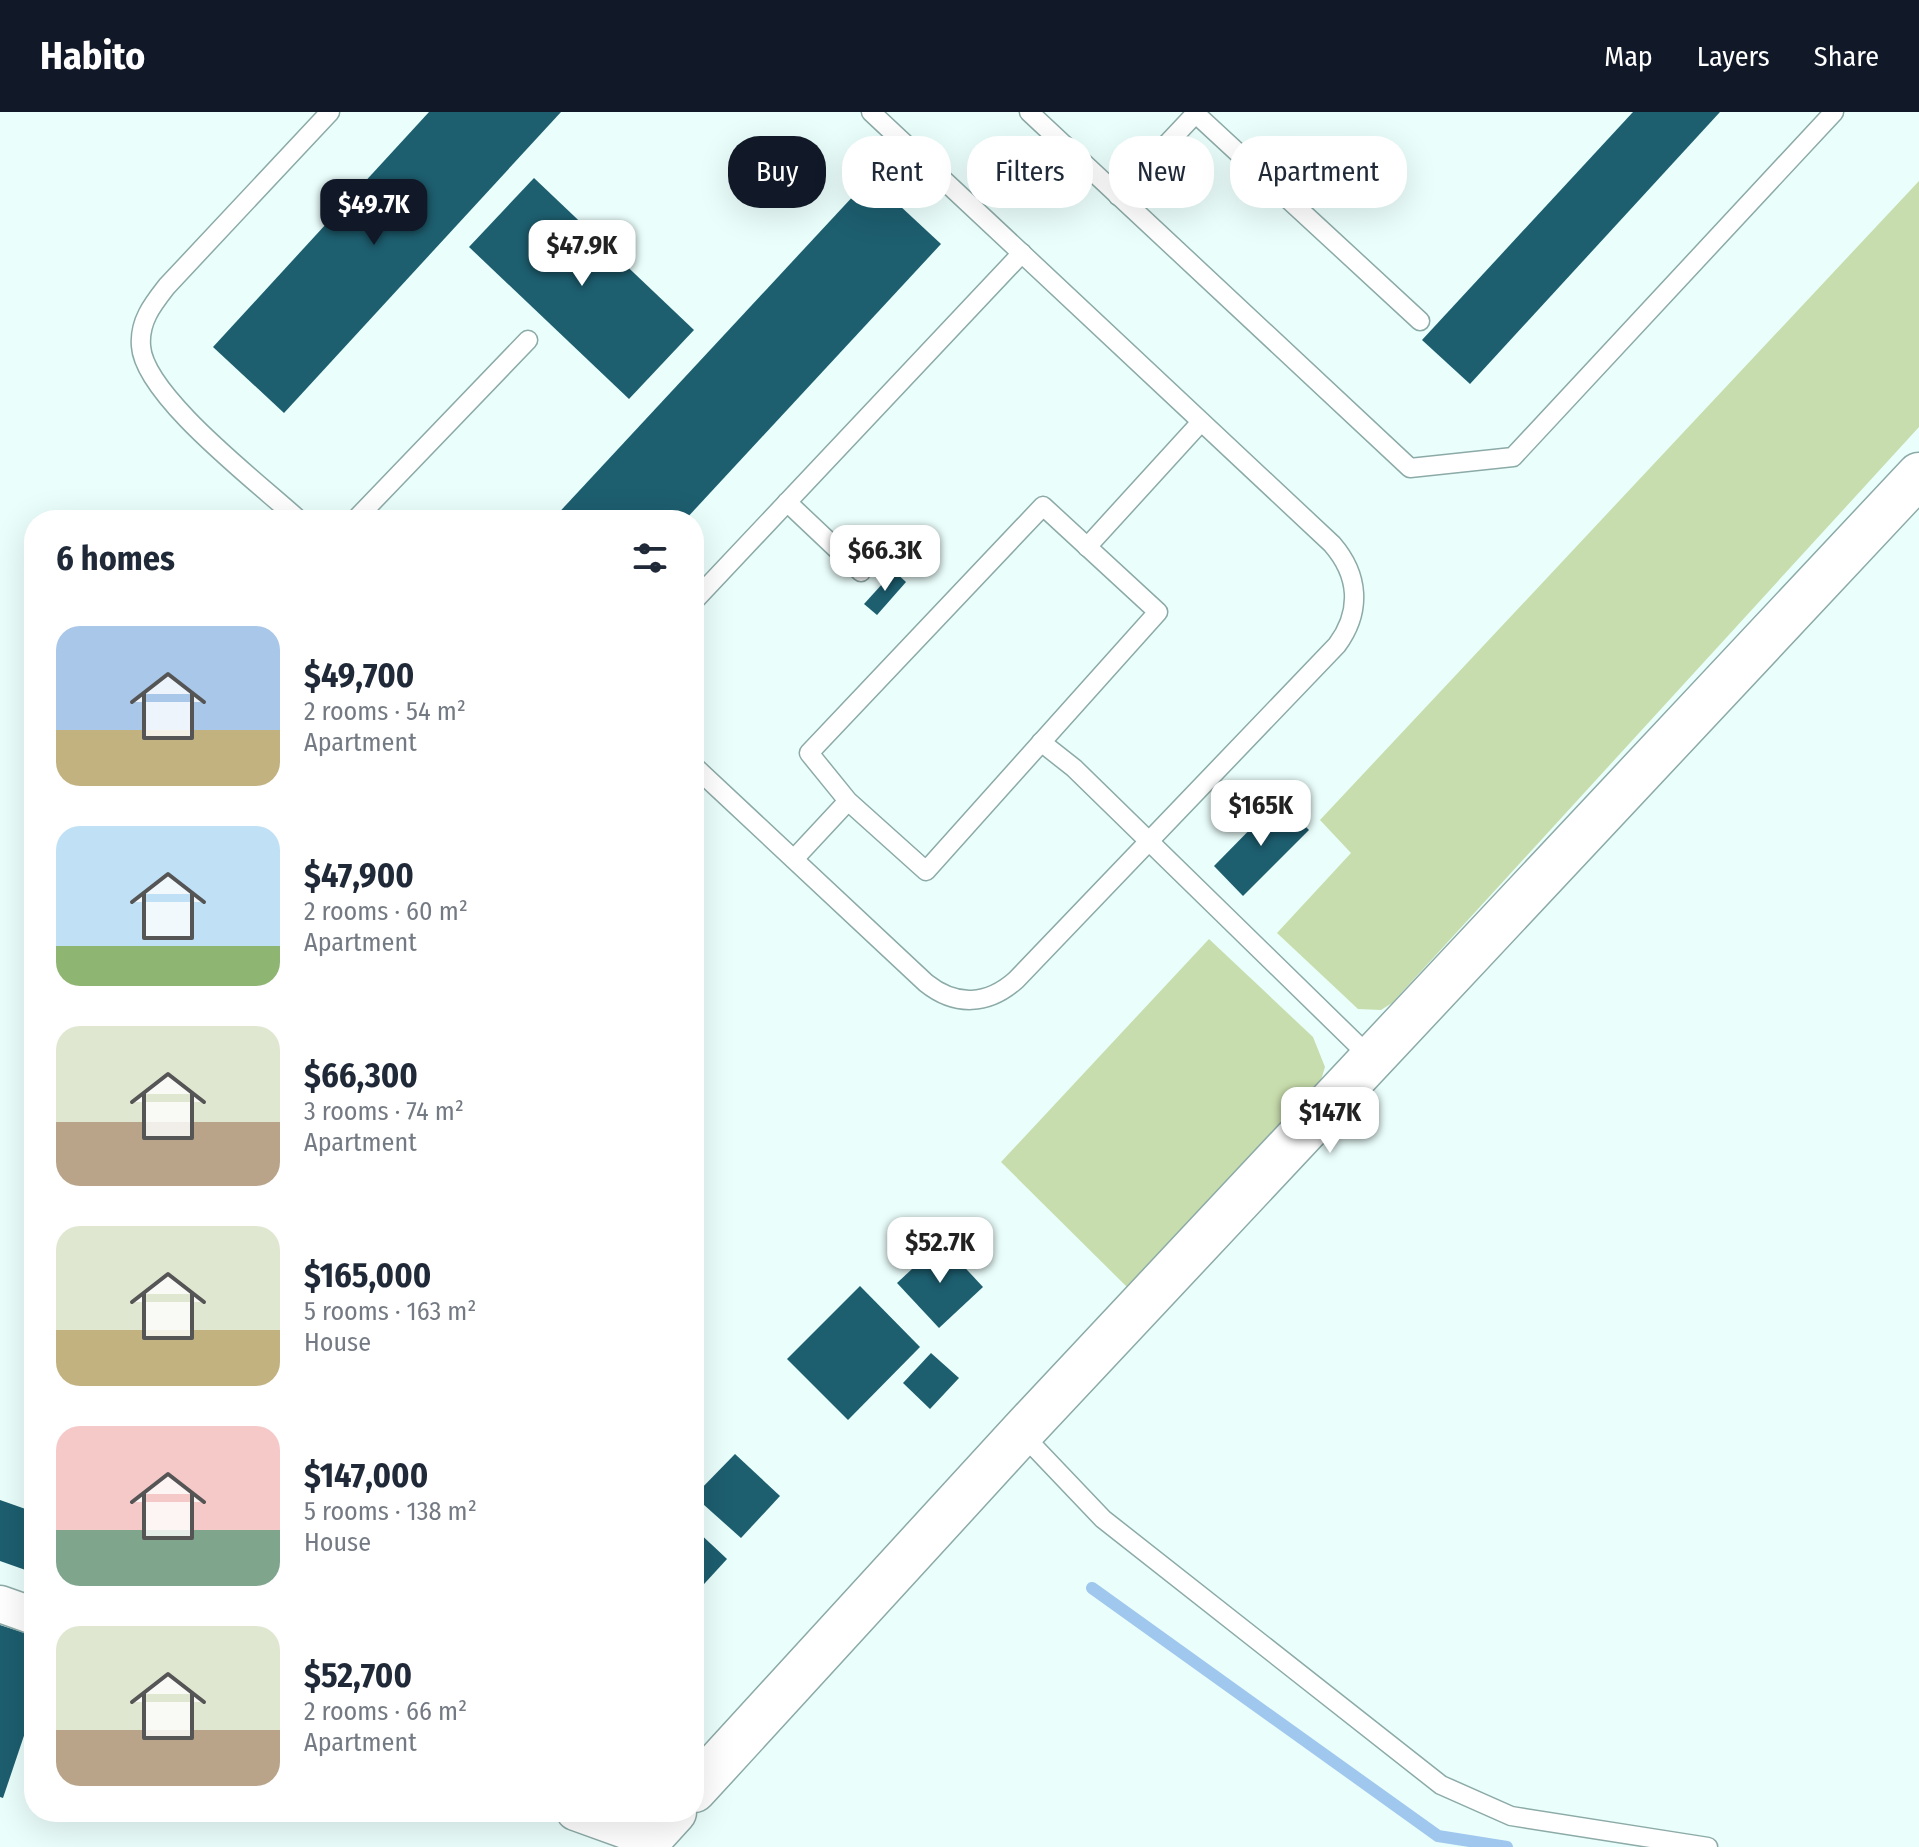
<!DOCTYPE html>
<html lang="en">
<head>
<meta charset="utf-8">
<style>
  body { margin:0; font-family:"Fira Sans Condensed",sans-serif; background:#f6f6f7; color:#1f2937; height:100vh; display:flex; flex-direction:column; font-size:30px; white-space:nowrap }
  * { box-sizing:border-box; margin:0 }
  p { font-size:26px; color:#747a83 }
  .icon { flex:none; width:44px; height:44px; fill:none; stroke:currentColor; stroke-width:2; stroke-linecap:round; stroke-linejoin:round }
  .map { position:relative; flex:1; overflow:hidden }
  .sheet { position:absolute; left:24px; top:398px; width:680px; height:1312px; display:flex; flex-direction:column; background:#fff; border-radius:32px; box-shadow:0 8px 32px #0002 }
  .sheet>* { flex:none }
  .banner { position:absolute; left:728px; top:24px; width:760px; height:72px; display:flex; gap:16px }
  .price { position:absolute; translate:-50% -68px; padding:0 18px; border-radius:16px; background:#fff; color:#222; font-size:26px; line-height:52px; filter:drop-shadow(0 2px 4px #0008) }
  .price::after { content:''; position:absolute; left:50%; top:48px; width:24px; height:18px; margin-left:-12px; background:inherit; clip-path:polygon(0 0,100% 0,50% 100%) }
  .price.on { background:#111827; color:#fff }
  ul { padding:0; list-style:none }
  li { display:flex; align-items:center; gap:24px; height:200px; padding:0 32px }
  li span { display:grid; place-items:center; flex:none; width:224px; height:160px; border-radius:24px; color:#555 }
  li>.icon { margin-inline-start:auto }
  span .icon { width:96px; height:96px; fill:#fffc; stroke-width:1 }
  li b { font-size:34px }
  h2 { display:flex; justify-content:space-between; align-items:center; height:96px; padding:0 32px; font-size:34px }
  .tag { padding:0 28px; border-radius:32px; background:#fff; box-shadow:0 8px 32px #0002; font-size:28px; line-height:72px }
  .tag.on { background:#111827; color:#fff }
  header { display:flex; align-items:center; gap:48px; box-sizing:border-box; height:112px; padding:0 40px; background:#111827; color:#fff }
  header strong { font-size:38px }
  nav { display:flex; gap:44px; margin-inline-start:auto; font-size:28px }
  .map>svg:first-child { display:block }
</style>
</head>
<body>
<header>
<strong>Habito</strong>
<nav><a>Map</a><a>Layers</a><a>Share</a></nav>
</header>
<div class="map">
<svg width="1919" height="1735" viewBox="0 0 1919 1735">
  <rect width="100%" height="100%" fill="#eafefb"/>
  <g fill="#c8ddad">
    <polygon points="1919,69 1919,315 1392,891 1381,898 1358,897 1277,821 1351,741 1320,708"/>
    <polygon points="1209,827 1313,925 1325,955 1321,968 1128,1176 1001,1050"/>
  </g>
  <g fill="none" stroke-linecap="round" stroke-linejoin="round">
    <polyline stroke="#a0c7ee" stroke-width="12" points="1092,1476 1438,1724 1507,1735"/>
  </g>
  <g fill="#1d5e6f">
    <polygon points="429,0 561,0 284,301 213,235"/>
    <polygon points="1633,0 1720,0 1470,272 1422,228"/>
    <polygon points="534,66 694,218 629,287 469,135"/>
    <polygon points="870,66 941,132 685,408 552,408"/>
    <polygon points="894,459 906,470 877,503 864,492"/>
    <polygon points="1279,688 1309,718 1243,784 1214,754"/>
    <polygon points="941,1130 983,1175 939,1216 897,1171"/>
    <polygon points="860,1174 920,1235 848,1308 787,1247"/>
    <polygon points="931,1241 959,1266 930,1297 903,1271"/>
    <polygon points="735,1342 780,1384 741,1426 694,1384"/>
    <polygon points="0,1388 34,1400 34,1461 0,1449"/>
    <polygon points="694,1416 727,1447 694,1483"/>
    <polygon points="0,1513 34,1524 34,1594 3,1686 0,1685"/>
  </g>
  <g fill="none" stroke-linecap="round" stroke-linejoin="round">
    <defs>
      <g id="lane">
        <polyline points="1029,0 1410,356 1513,345 1834,0"/>
        <polyline points="1196,2 1420,209"/>
        <polyline points="1118,84 1197,0"/>
        <polyline points="787,390 861,460"/>
        <path d="M299 408C260 372 144 284 141 234 139 209 153 192 167 174L330 0"/>
        <polyline points="355,408 528,228"/>
        <polyline points="1087,435 1201,310"/>
        <polyline points="694,489 1022,141"/>
        <polyline points="1041,630 1074,656 1373,948"/>
        <path d="M694 654 926 871C956 895 988 893 1016 868L1337 533C1362 499 1359 463 1332 432L871 0"/>
        <polyline points="794,747 848,689 926,759 1158,500 1043,394 809,641 848,689"/>
        <polyline points="1021,1321 1103,1407 1441,1673 1511,1704 1708,1735"/>
      </g>
      <g id="street">
        <polyline points="0,1492 34,1504"/>
        <polyline points="575,1700 650,1727"/>
      </g>
      <g id="secondary">
        <polyline points="694,1678 1021,1321 1919,363"/>
        <polyline points="642,1735 674,1700"/>
      </g>
    </defs>
    <use href="#lane" stroke="#8caaa7" stroke-width="21"/>
    <use href="#street" stroke="#8caaa7" stroke-width="39"/>
    <use href="#secondary" stroke="#8caaa7" stroke-width="47"/>
    <use href="#lane" stroke="#fff" stroke-width="18"/>
    <use href="#street" stroke="#fff" stroke-width="36"/>
    <use href="#secondary" stroke="#fff" stroke-width="44"/>
  </g>
</svg>
<b class="price on" style="left:374px;top:135px">$49.7K</b>
<b class="price" style="left:582px;top:176px">$47.9K</b>
<b class="price" style="left:885px;top:481px">$66.3K</b>
<b class="price" style="left:1261px;top:736px">$165K</b>
<b class="price" style="left:1330px;top:1043px">$147K</b>
<b class="price" style="left:940px;top:1173px">$52.7K</b>
<div class="banner">
<a class="tag on">Buy</a>
<a class="tag">Rent</a>
<a class="tag">Filters</a>
<a class="tag">New</a>
<a class="tag">Apartment</a>
</div>
<section class="sheet">
<h2>6 homes<svg class="icon" aria-label="filters" viewBox="0 0 24 24"><path d="M4 7h16M4 17h16"/><circle cx="9" cy="7" r="2"/><circle cx="15" cy="17" r="2"/></svg></h2>
<ul>
<li><span style="background:linear-gradient(#a9c7e8 65%,#c2b280 0)"><svg class="icon" aria-label="home" viewBox="0 0 24 24"><path d="M3 11l9-7 9 7M6 9v11h12V9"/></svg></span><div><b>$49,700</b><p>2 rooms · 54 m²</p><p>Apartment</p></div></li>
<li><span style="background:linear-gradient(#bfe0f5 75%,#8fb573 0)"><svg class="icon" aria-label="home" viewBox="0 0 24 24"><path d="M3 11l9-7 9 7M6 9v11h12V9"/></svg></span><div><b>$47,900</b><p>2 rooms · 60 m²</p><p>Apartment</p></div></li>
<li><span style="background:linear-gradient(#dfe7d0 60%,#b9a48a 0)"><svg class="icon" aria-label="home" viewBox="0 0 24 24"><path d="M3 11l9-7 9 7M6 9v11h12V9"/></svg></span><div><b>$66,300</b><p>3 rooms · 74 m²</p><p>Apartment</p></div></li>
<li><span style="background:linear-gradient(#dfe7d0 65%,#c2b280 0)"><svg class="icon" aria-label="home" viewBox="0 0 24 24"><path d="M3 11l9-7 9 7M6 9v11h12V9"/></svg></span><div><b>$165,000</b><p>5 rooms · 163 m²</p><p>House</p></div></li>
<li><span style="background:linear-gradient(#f6c9c9 65%,#7fa58c 0)"><svg class="icon" aria-label="home" viewBox="0 0 24 24"><path d="M3 11l9-7 9 7M6 9v11h12V9"/></svg></span><div><b>$147,000</b><p>5 rooms · 138 m²</p><p>House</p></div></li>
<li><span style="background:linear-gradient(#dfe7d0 65%,#b9a48a 0)"><svg class="icon" aria-label="home" viewBox="0 0 24 24"><path d="M3 11l9-7 9 7M6 9v11h12V9"/></svg></span><div><b>$52,700</b><p>2 rooms · 66 m²</p><p>Apartment</p></div></li>
</ul>
</section>
</div>
</body>
</html>
